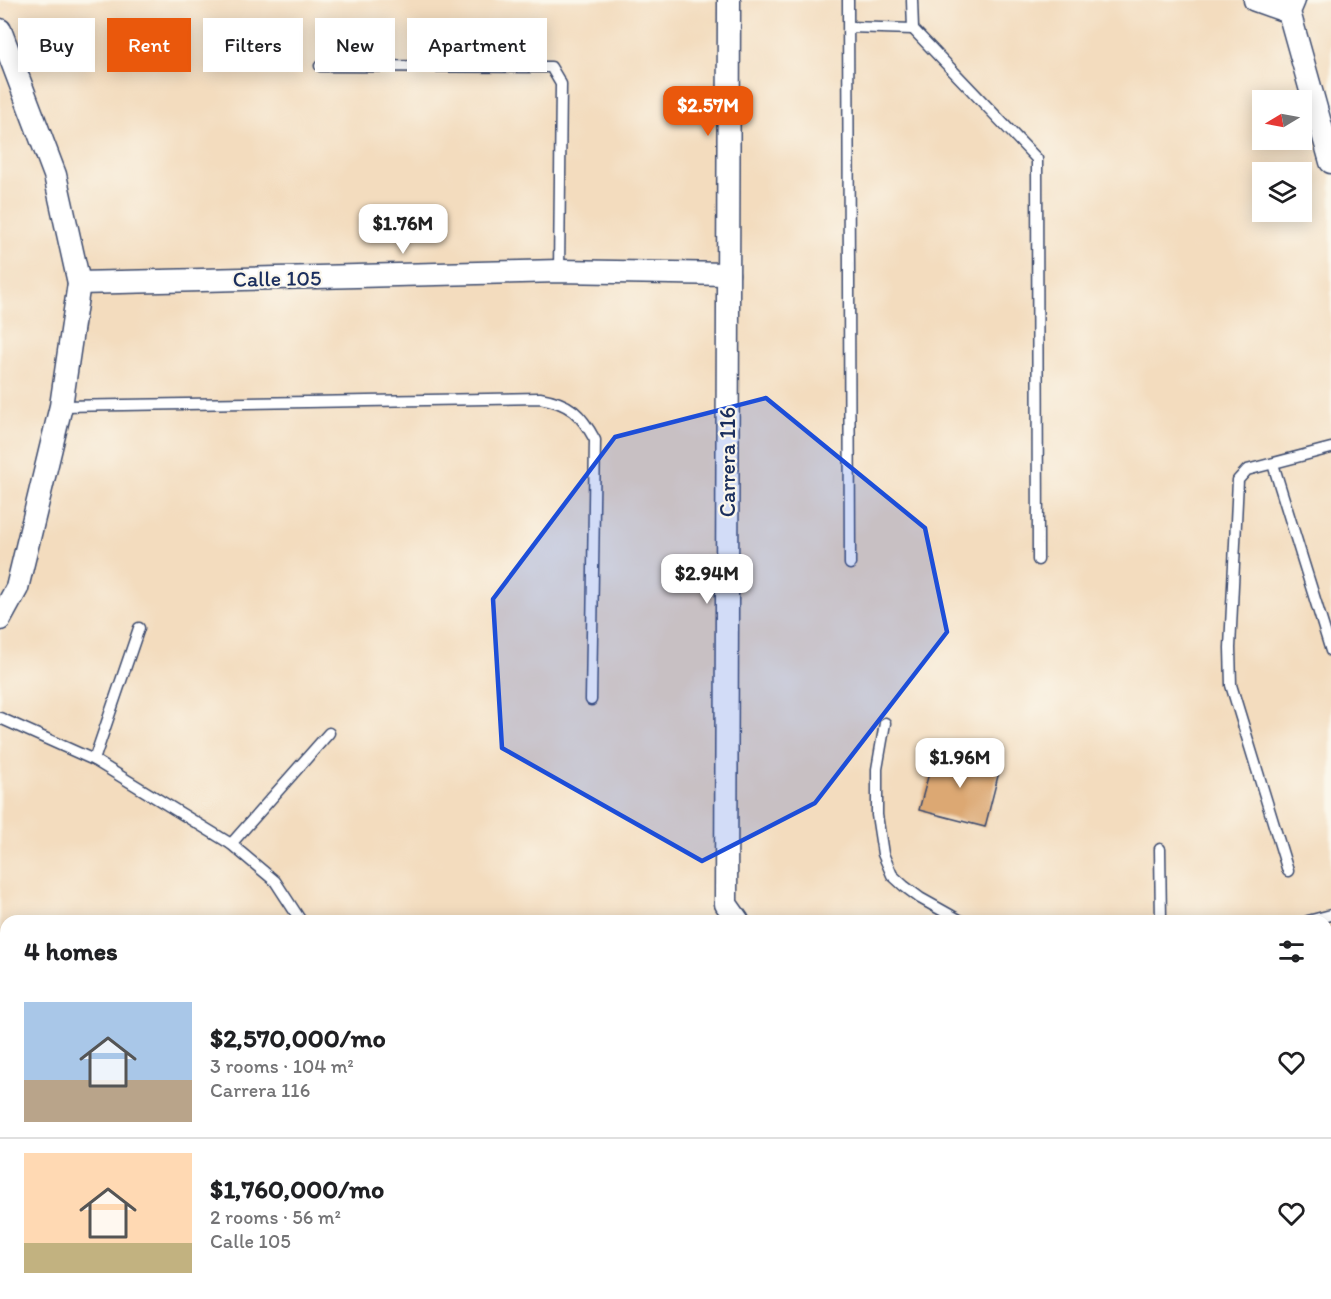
<!DOCTYPE html>
<html lang="en">
<head>
<meta charset="utf-8">
<style>
  body { margin:0; font-family:Itim,sans-serif; background:#f2f2f2; color:#202124; height:100vh; display:flex; flex-direction:column; font-size:22px; white-space:nowrap }
  * { box-sizing:border-box; margin:0 }
  p { font-size:20px; color:#757577 }
  .icon { flex:none; width:33px; height:33px; fill:none; stroke:currentColor; stroke-width:2; stroke-linecap:round; stroke-linejoin:round }
  .map { position:relative; flex:1; overflow:hidden }
  .sheet { position:absolute; left:0px; top:915px; width:1332px; height:384px; display:flex; flex-direction:column; background:#fff; border-radius:18px 18px 0 0; box-shadow:0 3px 15px #0003 }
  .sheet>* { flex:none }
  .top-card { position:absolute; left:18px; top:18px; width:600px; height:54px; display:flex; gap:12px }
  .needle { width:39px; rotate:260deg }
  .buttons { position:absolute; left:1252px; top:90px; display:grid; gap:12px }
  .buttons a { display:grid; place-items:center; width:60px; height:60px; border-radius:0px; background:#fff; box-shadow:0 3px 15px #0003; font-size:30px }
  .price { position:absolute; translate:-50% -51px; padding:0 14px; border-radius:12px; background:#fff; color:#222; font-size:20px; line-height:39px; filter:drop-shadow(0 2px 3px #0008) }
  .price::after { content:''; position:absolute; left:50%; top:36px; width:18px; height:14px; margin-left:-9px; background:inherit; clip-path:polygon(0 0,100% 0,50% 100%) }
  .price.selected { background:#ea580c; color:#fff }
  ul { padding:0; list-style:none }
  li { display:flex; align-items:center; gap:18px; height:150px; padding:0 24px }
  li+li { border-top:2px solid #e0e0e0 }
  li span { display:grid; place-items:center; flex:none; width:168px; height:120px; border-radius:0px; color:#555 }
  li>.icon { margin-inline-start:auto }
  span .icon { width:72px; height:72px; fill:#fffc; stroke-width:1 }
  li b { font-size:26px }
  h2 { display:flex; justify-content:space-between; align-items:center; height:72px; padding:0 24px; font-size:26px }
  .pill { padding:0 21px; border-radius:0px; background:#fff; box-shadow:0 3px 15px #0003; font-size:21px; line-height:54px }
  .pill.selected { background:#ea580c; color:#fff }
  .map>svg:first-child { display:block }
</style>
</head>
<body>
<div class="map">
<svg width="1331" height="1299" viewBox="0 0 1331 1299">
  <rect width="100%" height="100%" fill="#fbf7ec"/>
  <filter id="ink" filterUnits="userSpaceOnUse"><feTurbulence type="fractalNoise" baseFrequency=".0167" numOctaves="2"/><feDisplacementMap in="SourceGraphic" scale="12" xChannelSelector="R" yChannelSelector="G"/><feConvolveMatrix kernelMatrix="1 2 1 2 8 2 1 2 1" color-interpolation-filters="sRGB"/></filter>
  <filter id="wash" filterUnits="userSpaceOnUse"><feTurbulence type="fractalNoise" baseFrequency=".008" numOctaves="4" result="noise"/><feDisplacementMap in="SourceGraphic" scale="24" xChannelSelector="R" yChannelSelector="G"/><feGaussianBlur stdDeviation="1.35" result="paint"/><feColorMatrix in="noise" values="0 0 0 0 0 0 0 0 0 0 0 0 0 0 0 0 0 1.4 0 .05"/><feComposite in="paint" operator="in"/></filter>
  <g filter="url(#wash)">
    <rect width="100%" height="100%" fill="#f3dcbe"/>
    <g id="blocks">
      <g fill="#dca873">
        <polygon points="935,751 1000,768 985,827 919,810"/>
        <polygon points="834,1293 897,1293 895,1299 832,1299"/>
      </g>
    </g>
  </g>
  <g filter="url(#ink)">
    <use href="#blocks" fill-opacity="0" stroke="#3b496c" stroke-width="1.5"/>
    <g fill="none" stroke-linecap="round" stroke-linejoin="round">
      <defs>
        <g id="lane">
          <polyline points="848,0 850,564"/>
          <polyline points="912,0 913,29 1037,159 1038,560"/>
          <polyline points="849,27 913,29"/>
          <polyline points="320,66 551,67 561,84 559,271"/>
          <path d="M61 406 540 398C570 403 581 414 595 440L591 700"/>
          <polyline points="1273,464 1331,651"/>
          <polyline points="0,718 94,760 231,844 275,881 301,921"/>
          <polyline points="885,723 877,769 877,815 883,854 892,875 904,886 920,898 961,921"/>
          <polyline points="94,760 139,628"/>
          <polyline points="231,844 329,733"/>
          <polyline points="1160,849 1161,921"/>
          <polyline points="1288,871 1231,685 1230,648 1238,480 1247,470 1331,448"/>
          <polyline points="1308,921 1331,915"/>
          <polyline points="0,1099 6,1109"/>
          <polyline points="0,1197 6,1193"/>
          <polyline points="1326,1247 1331,1252"/>
          <polyline points="953,1293 966,1299"/>
          <polyline points="548,1299 551,1293"/>
          <polyline points="730,1299 730,1293"/>
        </g>
        <g id="street">
          <polyline points="729,0 726,904 738,921"/>
          <polyline points="1255,0 1289,12"/>
          <polyline points="1294,0 1289,12 1331,162"/>
          <polyline points="0,30 55,175 79,283 61,406 17,588 0,619"/>
          <polyline points="79,283 559,271 728,274"/>
          <polyline points="1326,1224 1331,1223"/>
          <polyline points="1145,1293 1152,1299"/>
          <polyline points="1006,1299 1010,1293"/>
        </g>
      </defs>
      <use href="#lane" stroke="#3b496c" stroke-width="13"/>
      <use href="#street" stroke="#3b496c" stroke-width="25"/>
      <use href="#lane" stroke="#fff" stroke-width="10"/>
      <use href="#street" stroke="#fff" stroke-width="22"/>
    </g>
  </g>
  <path fill="#1d4ed8" fill-opacity="0.2" stroke="#1d4ed8" stroke-width="4.5" stroke-linejoin="round" d="M766 398 925 528 947 632 815 803 702 861 502 748 493 599 615 437Z"/>
  <g text-anchor="middle" stroke-width="4.5" stroke-linejoin="round" paint-order="stroke">
    <g font-size="22" fill="#1b2f5e" stroke="#fbf7ec">
      <text transform="translate(277 278) rotate(-1)" y="8">Calle 105</text>
      <text transform="translate(727 462) rotate(-90)" y="8">Carrera 116</text>
    </g>
  </g>
</svg>
<div class="buttons">
<a><svg class="needle" viewBox="-14 -14 28 28"><path d="M0-13l5 13h-10z" fill="#e53935"/><path d="M0 13l5-13h-10z" fill="#757577"/></svg></a>
<a><svg class="icon" aria-label="layers" viewBox="0 0 24 24"><path d="M12 4l9 5-9 5-9-5zM3 14l9 5 9-5"/></svg></a>
</div>
<b class="price selected" style="left:708px;top:137px">$2.57M</b>
<b class="price" style="left:403px;top:255px">$1.76M</b>
<b class="price" style="left:707px;top:605px">$2.94M</b>
<b class="price" style="left:960px;top:789px">$1.96M</b>
<div class="top-card">
<a class="pill">Buy</a>
<a class="pill selected">Rent</a>
<a class="pill">Filters</a>
<a class="pill">New</a>
<a class="pill">Apartment</a>
</div>
<section class="sheet">
<h2>4 homes<svg class="icon" aria-label="filters" viewBox="0 0 24 24"><path d="M4 7h16M4 17h16"/><circle cx="9" cy="7" r="2"/><circle cx="15" cy="17" r="2"/></svg></h2>
<ul>
<li><span style="background:linear-gradient(#a9c7e8 65%,#b9a48a 0)"><svg class="icon" aria-label="home" viewBox="0 0 24 24"><path d="M3 11l9-7 9 7M6 9v11h12V9"/></svg></span><div><b>$2,570,000/mo</b><p>3 rooms · 104 m²</p><p>Carrera 116</p></div><svg class="icon" aria-label="heart" viewBox="0 0 24 24"><path d="M12 20l-8-8c-3-5 5-10 8-4 3-6 11-1 8 4z"/></svg></li>
<li><span style="background:linear-gradient(#ffd9b3 75%,#c2b280 0)"><svg class="icon" aria-label="home" viewBox="0 0 24 24"><path d="M3 11l9-7 9 7M6 9v11h12V9"/></svg></span><div><b>$1,760,000/mo</b><p>2 rooms · 56 m²</p><p>Calle 105</p></div><svg class="icon" aria-label="heart" viewBox="0 0 24 24"><path d="M12 20l-8-8c-3-5 5-10 8-4 3-6 11-1 8 4z"/></svg></li>
</ul>
</section>
</div>
</body>
</html>
